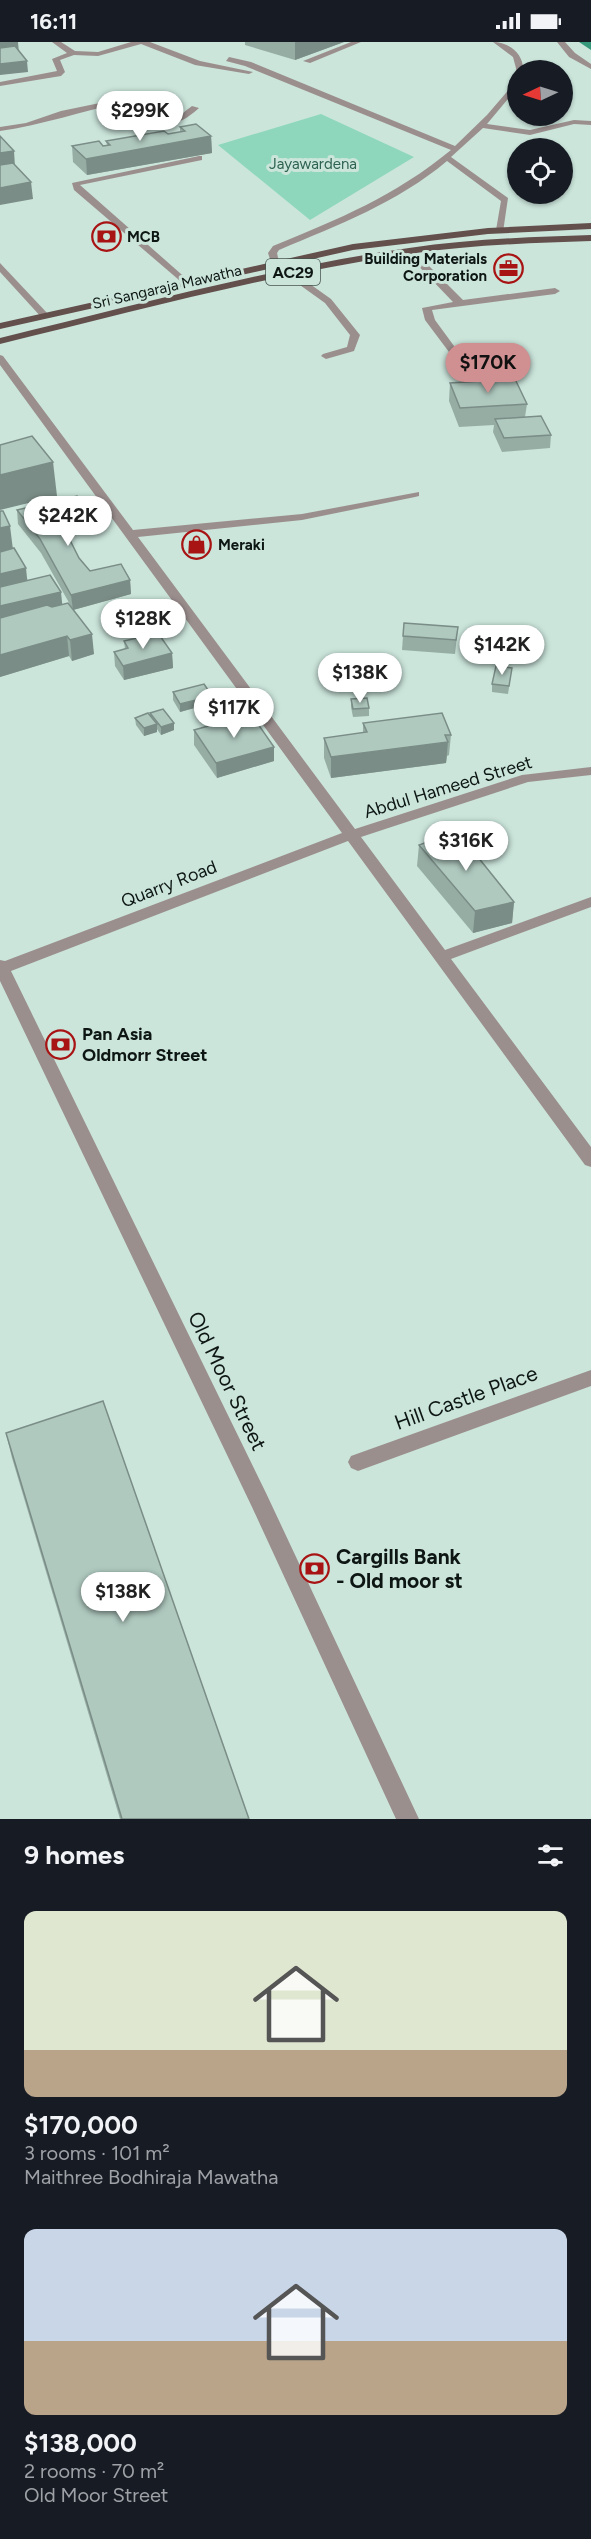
<!DOCTYPE html>
<html lang="en">
<head>
<meta charset="utf-8">
<style>
  body { margin:0; font-family:Figtree,sans-serif; background:#20242c; color:#f1f3f6; height:100vh; display:flex; flex-direction:column; font-size:22px; white-space:nowrap }
  * { box-sizing:border-box; margin:0 }
  p { font-size:20px; color:#9ea1a6 }
  .icon { flex:none; width:33px; height:33px; fill:none; stroke:currentColor; stroke-width:2; stroke-linecap:round; stroke-linejoin:round }
  .map { position:relative; height:1777px; overflow:hidden }
  .details { display:flex; flex-direction:column; background:#171b24; flex:1 }
  .details>* { flex:none }
  .needle { width:39px; rotate:266deg }
  .buttons { position:absolute; left:507px; top:18px; display:grid; gap:12px }
  .buttons a { display:grid; place-items:center; width:66px; height:66px; border-radius:50%; background:#171b24; box-shadow:0 2px 4px #0004; font-size:30px }
  .price { position:absolute; translate:-50% -51px; padding:0 14px; border-radius:21px; background:#fff; color:#222; font-size:20px; line-height:39px; filter:drop-shadow(0 2px 3px #0008) }
  .price::after { content:''; position:absolute; left:50%; top:36px; width:18px; height:14px; margin-left:-9px; background:inherit; clip-path:polygon(0 0,100% 0,50% 100%) }
  .price.on { background:#d08f90; color:#111 }
  ul { padding:0; list-style:none }
  li { display:grid; align-content:center; gap:12px; height:318px; padding:0 24px }
  li span { display:grid; place-items:center; height:186px; border-radius:12px; color:#555 }
  li>.icon { margin-inline-start:auto }
  span .icon { width:108px; height:108px; fill:#fffc; stroke-width:1 }
  li b { font-size:26px }
  h2 { display:flex; justify-content:space-between; align-items:center; height:72px; padding:0 24px; font-size:26px }
  .status { display:flex; justify-content:space-between; align-items:center; height:42px; padding:0 30px; background:#171b24; direction:ltr }
  .status svg { height:16px; fill:currentColor }
  .map>svg:first-child { display:block }
</style>
</head>
<body>
<div class="status"><b>16:11</b><svg viewBox="0 0 49 12"><path d="M0 12V9h3v3zM5 12V6h3v6zM10 12V3h3v9zM15 12V0h3v12zM26 1h20v11H26zM47 4h2v5h-2z"/></svg></div>
<div class="map">
<svg width="591" height="1777" viewBox="0 0 591 1777">
  <rect width="100%" height="100%" fill="#cbe5db"/>
  <polygon fill="#8ed7bd" points="321,72 414,115 310,178 218,103"/>
  <g fill="none" stroke-linecap="round" stroke-linejoin="round">
    <polygon fill="#35987a" fill-rule="evenodd" points="579,0 591,0 591,8"/>
    <g fill="#9b8f8e" fill-rule="evenodd">
      <polygon points="52,0 61,0 75,9 98,10 131,0 150,0 200,19 253,30 249,32 195,23 141,2 98,14 74,13 60,18 65,30 61,34 0,44 0,40 57,29 52,17 67,11"/>
      <polygon points="351,0 361,0 310,21 303,19"/>
      <path d="M493 0C509 0 524 12 523 28L517 30 513 15Z"/>
      <polygon points="557,0 565,0 575,11 591,22 591,27 569,15"/>
      <path d="M229 15 251 20 455 104 487 73 518 37V45L487 82 530 88 574 78 591 79V83L574 82 530 93 483 86 451 115 508 156 503 190 496 188 501 159 447 119C397 161 338 183 279 208L277 211 279 220 331 257 360 293 354 309 326 317 321 314 323 312 347 305 350 293 325 261 272 223 268 211 273 204C339 177 395 154 451 108L245 24 226 19Z"/>
      <path d="M124 56C137 58 165 78 172 77 179 76 186 68 192 64L199 66C163 99 158 67 124 60 83 69 42 83 0 89V85L26 81 61 69Z"/>
      <polygon points="199,114 202,114 202,118 80,143 189,239 189,243 186,244 74,148 72,141"/>
      <polygon points="406,207 412,207 463,258 555,246 560,249 555,252 432,268 435,278 457,308 449,310 425,278 422,266 453,260 406,211"/>
      <polygon points="0,221 48,272 48,276 42,276 0,230"/>
      <polygon points="0,313 3,314 133,488 302,472 419,450 419,454 415,455 302,478 138,495 355,787 522,733 591,725 591,733 528,740 361,795 445,908 591,855 591,865 451,917 591,1105 591,1125 585,1123 348,799 11,929 266,1451 419,1777 396,1777 252,1465 0,939 0,918 5,919 342,791 0,323"/>
      <polygon points="591,1328 591,1344 358,1429 351,1426 348,1420 351,1414"/>
    </g>
    <g fill="#634f4c" fill-rule="evenodd">
      <polygon points="591,181 591,187 488,192 353,208 0,287 0,281 353,202 488,186"/>
      <path d="M591 193V199C530 201 469 203 409 212 271 232 136 269 0 302V296C136 263 271 226 409 206 469 197 530 195 591 193Z"/>
    </g>
  </g>
  <g fill="#96ada4">
    <polygon points="245,0 344,0 295,18 245,3"/>
    <polygon points="180,85 211,94 212,111 87,133 73,120 72,104 107,103 106,99 180,90"/>
    <polygon points="450,341 527,362 525,375 551,393 550,406 502,410 493,390 494,383 459,385 449,359"/>
    <polygon points="17,468 88,484 65,489 79,516 90,529 130,538 131,552 73,568 94,612 72,619 69,614 0,635 0,469 13,507 28,539 62,562 72,566 41,511 18,482"/>
    <polygon points="458,585 455,612 402,608 403,594"/>
    <polygon points="124,599 172,611 173,626 124,638 115,624 114,610 125,607"/>
    <polygon points="512,626 508,652 492,650 492,642"/>
    <polygon points="173,650 212,654 212,661 180,670 173,658"/>
    <polygon points="351,657 369,666 369,674 353,675 351,665"/>
    <polygon points="150,671 174,681 174,688 161,693 157,687 157,690 144,694 136,683 135,676 150,674"/>
    <polygon points="363,681 451,693 449,713 447,714 446,721 331,736 324,716 324,696 363,691"/>
    <polygon points="194,688 274,719 217,736 194,703"/>
    <polygon points="419,803 514,860 512,881 473,891 417,824"/>
    <polygon points="6,1391 249,1777 120,1777 12,1416"/>
  </g>
  <g fill="#7a8d86">
    <polygon points="0,0 18,0 19,12 0,15"/>
    <polygon points="295,0 344,0 295,18"/>
    <polygon points="27,19 28,30 0,33 0,22"/>
    <polygon points="211,94 212,111 87,133 86,117"/>
    <polygon points="14,109 15,125 0,128 0,111"/>
    <polygon points="31,140 33,157 0,163 0,146"/>
    <polygon points="53,420 57,454 0,468 0,433"/>
    <polygon points="87,470 88,484 60,490 59,476"/>
    <polygon points="10,484 13,508 0,511 0,486"/>
    <polygon points="26,526 28,546 0,553 0,532"/>
    <polygon points="130,538 131,552 73,568 71,553"/>
    <polygon points="61,550 63,570 0,585 0,564"/>
    <polygon points="92,592 94,612 72,619 70,598"/>
    <polygon points="67,594 69,614 0,635 0,613"/>
    <polygon points="172,611 173,626 124,638 123,624"/>
    <polygon points="212,654 212,661 180,670 180,662"/>
    <polygon points="174,681 174,688 161,693 161,685"/>
    <polygon points="157,682 157,690 144,694 144,686"/>
    <polygon points="448,700 446,721 331,736 331,715"/>
    <polygon points="274,705 274,719 217,736 216,721"/>
    <polygon points="514,860 512,881 473,891 475,869"/>
  </g>
  <g fill="#afc9bf" stroke="#7a8d86" stroke-width="1.5">
    <polygon points="15,4 27,19 0,22 0,6"/>
    <polygon points="196,82 211,94 86,117 72,104 99,99 103,104 110,103 106,99 164,89 168,92 185,89 180,85"/>
    <polygon points="0,94 14,109 0,111"/>
    <polygon points="13,121 31,140 0,146 0,123"/>
    <polygon points="515,337 527,362 460,366 450,341"/>
    <polygon points="541,374 551,393 504,396 495,377"/>
    <polygon points="32,394 53,420 0,433 0,403"/>
    <polygon points="77,454 87,470 59,476 79,516 90,529 121,522 130,538 71,553 40,497 17,468"/>
    <polygon points="0,469 3,469 10,484 0,486"/>
    <polygon points="14,506 26,526 0,532 0,510"/>
    <polygon points="50,533 61,550 0,564 0,545"/>
    <polygon points="68,561 92,592 70,598 67,594 0,613 0,576 47,563 52,565"/>
    <polygon points="404,581 458,585 456,598 403,594"/>
    <polygon points="158,591 172,611 123,624 114,610 128,606 124,599"/>
    <polygon points="496,624 512,626 509,644 492,642"/>
    <polygon points="204,642 212,654 180,662 173,650"/>
    <polygon points="367,656 369,666 353,667 351,657"/>
    <polygon points="163,667 174,681 161,685 150,671"/>
    <polygon points="148,671 157,682 144,686 135,676"/>
    <polygon points="442,671 451,693 445,693 448,700 331,715 324,696 367,690 363,681"/>
    <polygon points="251,672 274,705 216,721 194,688"/>
    <polygon points="457,789 514,860 475,869 419,803"/>
    <polygon points="103,1359 249,1777 122,1777 6,1391"/>
  </g>
  <defs>
    <symbol id="bank-ring" viewBox="-11 -11 22 22"><circle r="9.5" fill="#cbe5db" stroke="#a81414" stroke-width="1.5"/><path d="M-6-4H6V4H-6ZM0-2.3a2.3 2.3 0 1 0 0 4.6a2.3 2.3 0 1 0 0-4.6Z" fill="#a81414"/></symbol>
    <symbol id="office-ring" viewBox="-11 -11 22 22"><circle r="9.5" fill="#cbe5db" stroke="#a81414" stroke-width="1.5"/><path d="M-6-3h4V-5.5h4V-3h4V5H-6ZM-1-4.5V-3h2v-1.5ZM-6 0V1H6V0Z" fill="#a81414"/></symbol>
    <symbol id="shop-ring" viewBox="-11 -11 22 22"><circle r="9.5" fill="#cbe5db" stroke="#a81414" stroke-width="1.5"/><path d="M-5-2.5h2.3a2.7 3.5 0 0 1 5.4 0H5L5.5 6h-11ZM-1.5-2.5h3a1.5 2.3 0 0 0-3 0Z" fill="#a81414"/></symbol>
  </defs>
  <g fill-rule="evenodd">
    <use href="#bank-ring" x="90" y="178" width="33" height="33"/>
    <use href="#office-ring" x="492" y="210" width="33" height="33"/>
    <use href="#shop-ring" x="180" y="486" width="33" height="33"/>
    <use href="#bank-ring" x="44" y="986" width="33" height="33"/>
    <use href="#bank-ring" x="298" y="1510" width="33" height="33"/>
  </g>
  <g text-anchor="middle" stroke-width="6" stroke-linejoin="round" paint-order="stroke">
    <g font-size="15" fill="#2e6251" stroke="#cbe5db">
      <text x="313" y="127">Jayawardena</text>
    </g>
    <g font-size="15" font-weight="bold" fill="#0d1613" stroke="#cbe5db" text-anchor="start">
      <text x="127" y="200">MCB</text>
      <text x="487" y="222" text-anchor="end">Building Materials<tspan x="487" dy="17">Corporation</tspan></text>
      <text x="218" y="508">Meraki</text>
    </g>
    <g font-size="15" fill="#0d1613" stroke="#cbe5db">
      <text transform="translate(167 245) rotate(-13)" y="5">Sri Sangaraja Mawatha</text>
    </g>
    <rect fill="#cbe5db" stroke="#46544f" stroke-width="1.5" x="266" y="217" width="54" height="26" rx="4.5"/>
    <g font-size="16" font-weight="bold" fill="#0d1613">
      <text x="293" y="236">AC29</text>
    </g>
    <g font-size="18" fill="#0d1613" stroke="#cbe5db">
      <text transform="translate(448 745) rotate(-17)" y="6">Abdul Hameed Street</text>
      <text transform="translate(169 842) rotate(-21)" y="6">Quarry Road</text>
    </g>
    <g font-size="18" font-weight="bold" fill="#0d1613" stroke="#cbe5db" text-anchor="start">
      <text x="82" y="998">Pan Asia<tspan x="82" dy="21">Oldmorr Street</tspan></text>
    </g>
    <g font-size="21" fill="#0d1613" stroke="#cbe5db">
      <text transform="translate(227 1339) rotate(64)" y="7">Old Moor Street</text>
      <text transform="translate(466 1356) rotate(-20)" y="7">Hill Castle Place</text>
    </g>
    <g font-size="21" font-weight="bold" fill="#0d1613" stroke="#cbe5db" text-anchor="start">
      <text x="336" y="1522">Cargills Bank<tspan x="336" dy="24">- Old moor st</tspan></text>
    </g>
  </g>
</svg>
<div class="buttons">
<a><svg class="needle" viewBox="-14 -14 28 28"><path d="M0-13l5 13h-10z" fill="#e53935"/><path d="M0 13l5-13h-10z" fill="#9ea1a6"/></svg></a>
<a><svg class="icon" aria-label="locate" viewBox="0 0 24 24"><circle cx="12" cy="12" r="6"/><path d="M12 2v4M12 18v4M2 12h4M18 12h4"/></svg></a>
</div>
<b class="price" style="left:140px;top:100px">$299K</b>
<b class="price on" style="left:488px;top:352px">$170K</b>
<b class="price" style="left:68px;top:505px">$242K</b>
<b class="price" style="left:143px;top:608px">$128K</b>
<b class="price" style="left:502px;top:634px">$142K</b>
<b class="price" style="left:360px;top:662px">$138K</b>
<b class="price" style="left:234px;top:697px">$117K</b>
<b class="price" style="left:466px;top:830px">$316K</b>
<b class="price" style="left:123px;top:1581px">$138K</b>
</div>
<section class="details">
<h2>9 homes<svg class="icon" aria-label="filters" viewBox="0 0 24 24"><path d="M4 7h16M4 17h16"/><circle cx="9" cy="7" r="2"/><circle cx="15" cy="17" r="2"/></svg></h2>
<ul>
<li><span style="background:linear-gradient(#dfe7d0 75%,#b9a48a 0)"><svg class="icon" aria-label="home" viewBox="0 0 24 24"><path d="M3 11l9-7 9 7M6 9v11h12V9"/></svg></span><div><b>$170,000</b><p>3 rooms · 101 m²</p><p>Maithree Bodhiraja Mawatha</p></div></li>
<li><span style="background:linear-gradient(#c9d6e8 60%,#b9a48a 0)"><svg class="icon" aria-label="home" viewBox="0 0 24 24"><path d="M3 11l9-7 9 7M6 9v11h12V9"/></svg></span><div><b>$138,000</b><p>2 rooms · 70 m²</p><p>Old Moor Street</p></div></li>
</ul>
</section>
</body>
</html>
